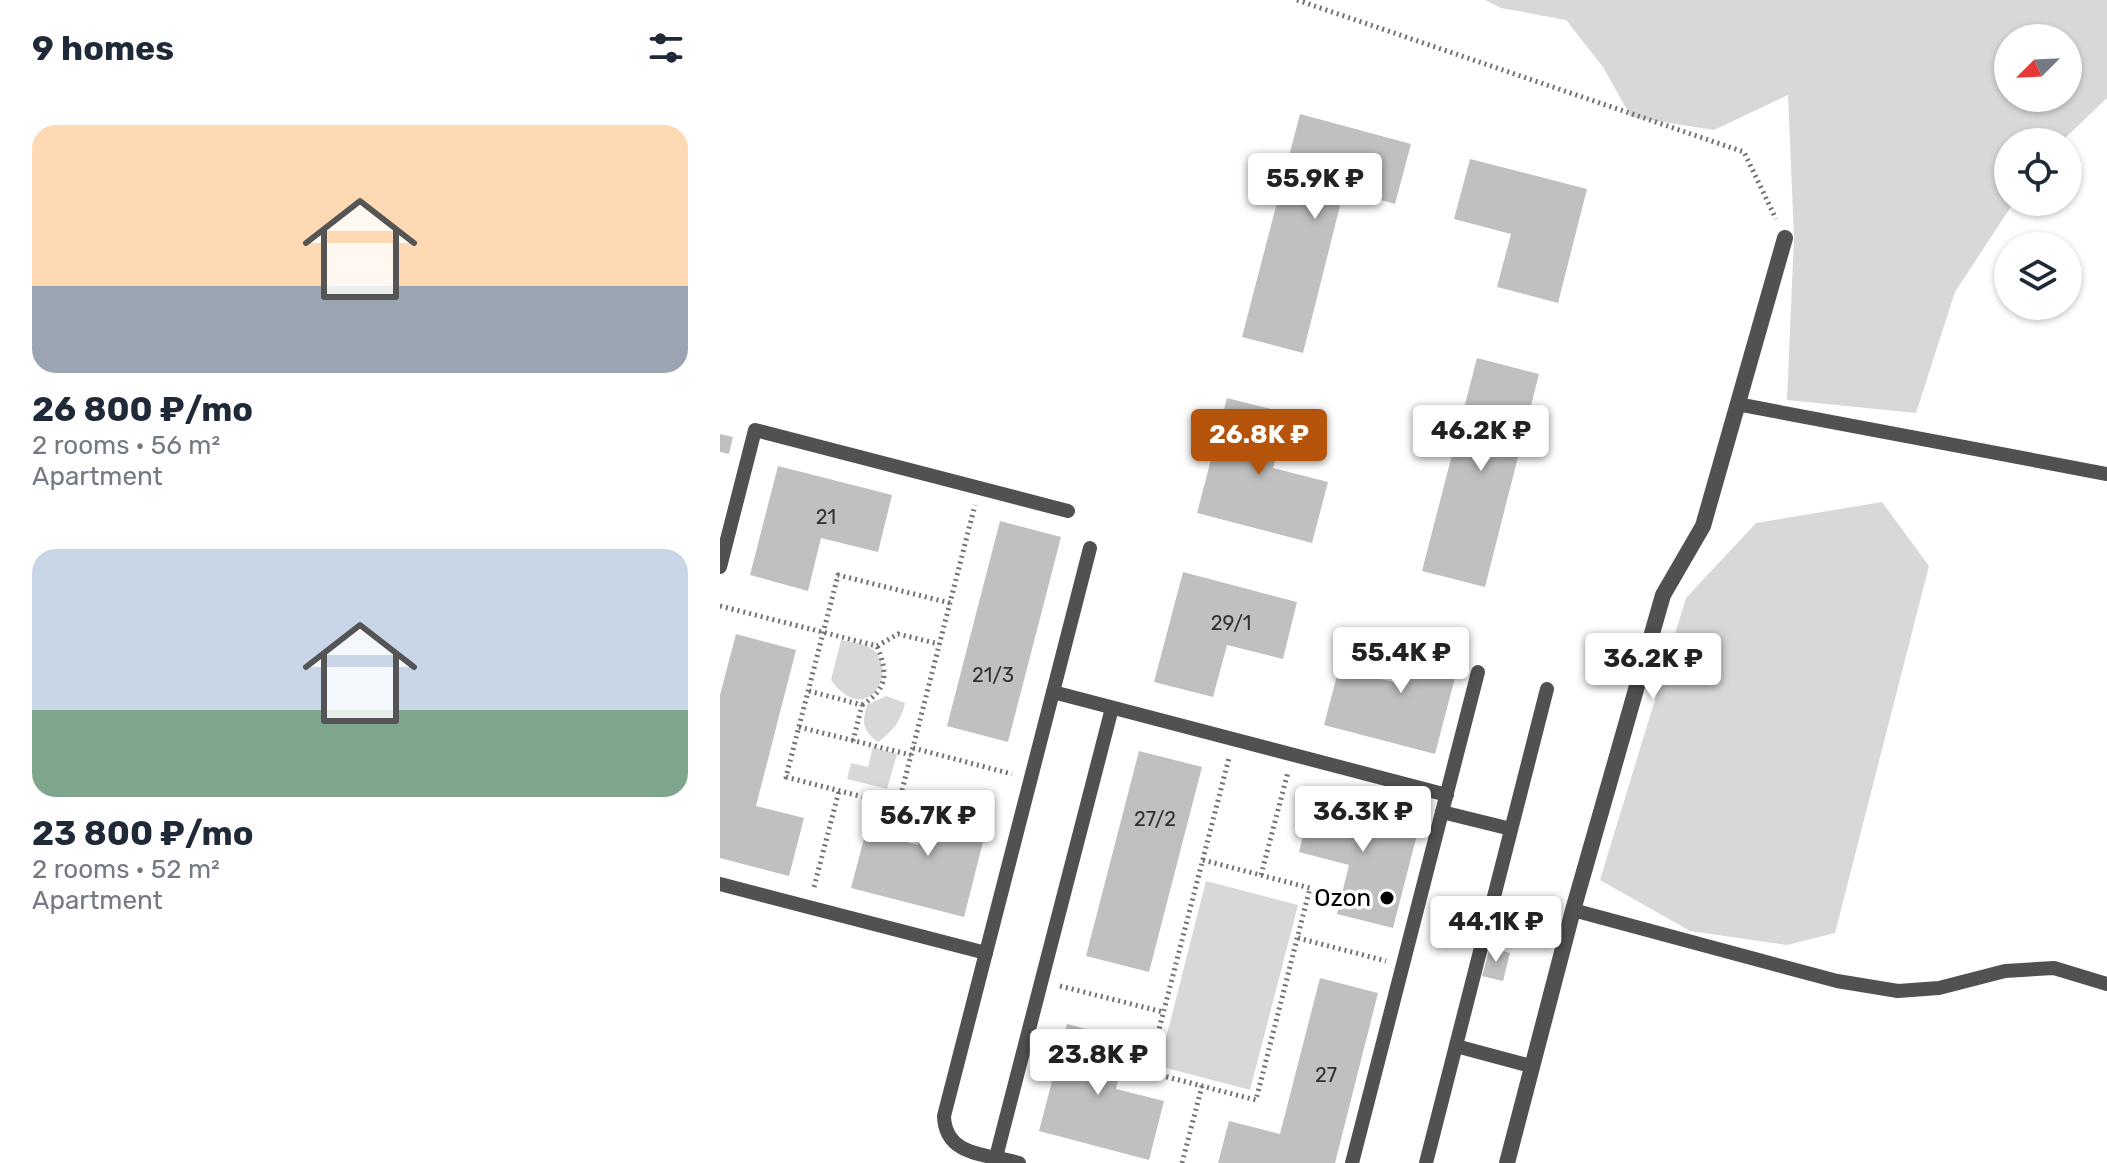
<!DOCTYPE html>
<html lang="en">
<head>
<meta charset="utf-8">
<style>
  body { margin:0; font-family:Rubik,sans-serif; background:#f6f6f7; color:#1f2937; height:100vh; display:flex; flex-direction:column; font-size:30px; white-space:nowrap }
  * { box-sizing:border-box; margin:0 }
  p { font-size:26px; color:#747a83 }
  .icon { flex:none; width:44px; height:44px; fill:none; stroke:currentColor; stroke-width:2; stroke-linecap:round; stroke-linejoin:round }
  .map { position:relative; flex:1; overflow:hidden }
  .sheet { display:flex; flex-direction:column; background:#fff; width:720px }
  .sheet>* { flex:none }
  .needle { width:52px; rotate:246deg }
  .buttons { position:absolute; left:1274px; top:24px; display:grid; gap:16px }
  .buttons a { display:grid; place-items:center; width:88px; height:88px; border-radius:50%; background:#fff; box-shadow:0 2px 6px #0004; font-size:40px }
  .price { position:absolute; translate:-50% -68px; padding:0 18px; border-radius:8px; background:#fff; color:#222; font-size:26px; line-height:52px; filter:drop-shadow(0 2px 4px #0008) }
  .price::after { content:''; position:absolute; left:50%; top:48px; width:24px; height:18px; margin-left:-12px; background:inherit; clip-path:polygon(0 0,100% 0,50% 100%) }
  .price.active { background:#b45309; color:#fff }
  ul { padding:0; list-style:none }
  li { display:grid; align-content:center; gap:16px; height:424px; padding:0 32px }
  li span { display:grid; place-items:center; height:248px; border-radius:24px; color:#555 }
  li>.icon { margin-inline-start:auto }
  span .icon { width:144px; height:144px; fill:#fffc; stroke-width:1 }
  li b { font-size:34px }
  h2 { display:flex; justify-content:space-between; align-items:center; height:96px; padding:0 32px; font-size:34px }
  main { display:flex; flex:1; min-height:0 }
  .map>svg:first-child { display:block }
</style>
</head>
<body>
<main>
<section class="sheet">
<h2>9 homes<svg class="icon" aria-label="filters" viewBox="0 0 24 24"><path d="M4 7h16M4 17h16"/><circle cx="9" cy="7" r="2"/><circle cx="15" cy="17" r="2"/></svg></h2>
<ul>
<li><span style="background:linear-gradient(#ffd9b3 65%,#9aa5b1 0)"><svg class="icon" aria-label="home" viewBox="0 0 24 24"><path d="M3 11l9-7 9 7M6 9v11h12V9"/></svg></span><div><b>26 800 ₽/mo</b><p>2 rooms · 56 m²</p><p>Apartment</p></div></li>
<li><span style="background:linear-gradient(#c9d6e8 65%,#7fa58c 0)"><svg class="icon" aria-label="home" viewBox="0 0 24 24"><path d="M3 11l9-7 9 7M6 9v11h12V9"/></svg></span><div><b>23 800 ₽/mo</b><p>2 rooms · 52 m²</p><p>Apartment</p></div></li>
</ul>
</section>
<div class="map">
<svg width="1387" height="1163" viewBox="0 0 1387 1163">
  <rect width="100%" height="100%" fill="#fff"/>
  <g fill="#d8d8d8" fill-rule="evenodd">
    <path d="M765 0H1387V98L1341 142H1288V202H1294L1235 292 1196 413 1067 400 1074 237 1068 95 994 130 911 117 883 67 846 20 781 8ZM1348 38V98H1288V38Z"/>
    <polygon points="1162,502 1209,566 1115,933 1067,945 970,931 880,880 966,598 1036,523"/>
    <path d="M121 640C130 642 145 643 152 649 180 670 147 730 111 680Z"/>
    <path d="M166 696 185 703C181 721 173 731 158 742 142 731 142 721 147 705Z"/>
    <polygon points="153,747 177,754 167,789 127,779 131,763 148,767"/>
    <polygon points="486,881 578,905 530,1090 439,1066"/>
  </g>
  <g fill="#c0c0c0">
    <polygon points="580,114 691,144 675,204 624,190 583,353 522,337"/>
    <polygon points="750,159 867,189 838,303 777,287 791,234 734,219"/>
    <polygon points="757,358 819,374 765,587 702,571"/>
    <polygon points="507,398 567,413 553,468 608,482 592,543 477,513"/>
    <polygon points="0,434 13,437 9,454 0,452"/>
    <polygon points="58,466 172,495 158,552 101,538 88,591 30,575"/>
    <polygon points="280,521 341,537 288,742 227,726"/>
    <polygon points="463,572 577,602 563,659 507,645 493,697 434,682"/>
    <polygon points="687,628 744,643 715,754 604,725 619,668 673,682"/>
    <polygon points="16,634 76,650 36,806 84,818 69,876 0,858 0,695"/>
    <polygon points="419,751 482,767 429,972 366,956"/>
    <polygon points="212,791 272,806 244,917 131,888 146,831 198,845"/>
    <polygon points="594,791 701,819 673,928 617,914 629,865 579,852"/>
    <polygon points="770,947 790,953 783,981 762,976"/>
    <polygon points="600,978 658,993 615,1163 498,1163 509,1121 560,1134"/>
    <polygon points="347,1024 408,1040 396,1089 444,1101 429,1160 319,1131"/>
  </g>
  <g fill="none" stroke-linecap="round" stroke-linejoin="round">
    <g stroke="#737373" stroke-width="5" stroke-dasharray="2 4" stroke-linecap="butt">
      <polyline points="577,0 1024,152 1056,219"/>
      <polyline points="230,603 118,575 66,777 178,806 255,505"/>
      <polyline points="0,606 157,646 178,634 219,644"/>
      <polyline points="89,691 142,705 133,741"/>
      <path d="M142 705C168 689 168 673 157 646"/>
      <polyline points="79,727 191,755"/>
      <polyline points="193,748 292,774"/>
      <polyline points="483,860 590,888 536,1100 428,1072 509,758"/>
      <polyline points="541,875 568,772"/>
      <polyline points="94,887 119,791"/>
      <polyline points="578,938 666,961"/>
      <polyline points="340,986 443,1012"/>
      <polyline points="462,1163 482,1086"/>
    </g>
    <g stroke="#515151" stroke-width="14">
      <polyline points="1017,404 1387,474"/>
      <polyline points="0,567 35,430 348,511"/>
      <polyline points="333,692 727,795"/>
      <polyline points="722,812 791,829"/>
      <polyline points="0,884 266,953"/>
      <polyline points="853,910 1117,981 1178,991 1219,988 1285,971 1334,968 1387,984"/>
      <polyline points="736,1046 811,1066"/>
      <polyline points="276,1157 392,708"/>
      <path d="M299 1163C266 1154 225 1156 224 1116L370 548"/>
      <polyline points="632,1163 758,672"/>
      <polyline points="706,1163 827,689"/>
    </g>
    <polyline stroke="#515151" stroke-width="16" points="787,1163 853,910 943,595 983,526 1065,238"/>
  </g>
  <circle fill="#000" stroke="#fff" stroke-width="3" cx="667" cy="898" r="8"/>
  <g text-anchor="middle" stroke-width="7" stroke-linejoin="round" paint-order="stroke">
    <g font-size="20" fill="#303030">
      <text x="106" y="524">21</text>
      <text x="511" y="630">29/1</text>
      <text x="273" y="682">21/3</text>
      <text x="435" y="826">27/2</text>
      <text x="606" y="1082">27</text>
    </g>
    <g font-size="24" fill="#000" stroke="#fff" text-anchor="end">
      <text x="651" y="906">Ozon</text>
    </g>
  </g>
</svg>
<div class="buttons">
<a><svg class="needle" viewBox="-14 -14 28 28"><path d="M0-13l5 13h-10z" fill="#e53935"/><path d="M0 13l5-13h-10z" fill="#747a83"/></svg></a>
<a><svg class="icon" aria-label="locate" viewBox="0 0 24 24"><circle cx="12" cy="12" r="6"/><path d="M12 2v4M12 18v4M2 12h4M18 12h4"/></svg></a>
<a><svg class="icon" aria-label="layers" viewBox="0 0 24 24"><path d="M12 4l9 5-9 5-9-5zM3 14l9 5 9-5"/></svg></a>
</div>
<b class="price" style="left:595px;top:221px">55.9K ₽</b>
<b class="price" style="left:761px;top:473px">46.2K ₽</b>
<b class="price active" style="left:539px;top:477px">26.8K ₽</b>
<b class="price" style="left:681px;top:695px">55.4K ₽</b>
<b class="price" style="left:933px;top:701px">36.2K ₽</b>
<b class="price" style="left:643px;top:854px">36.3K ₽</b>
<b class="price" style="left:208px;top:858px">56.7K ₽</b>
<b class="price" style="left:776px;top:964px">44.1K ₽</b>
<b class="price" style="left:378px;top:1097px">23.8K ₽</b>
</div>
</main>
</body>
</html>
